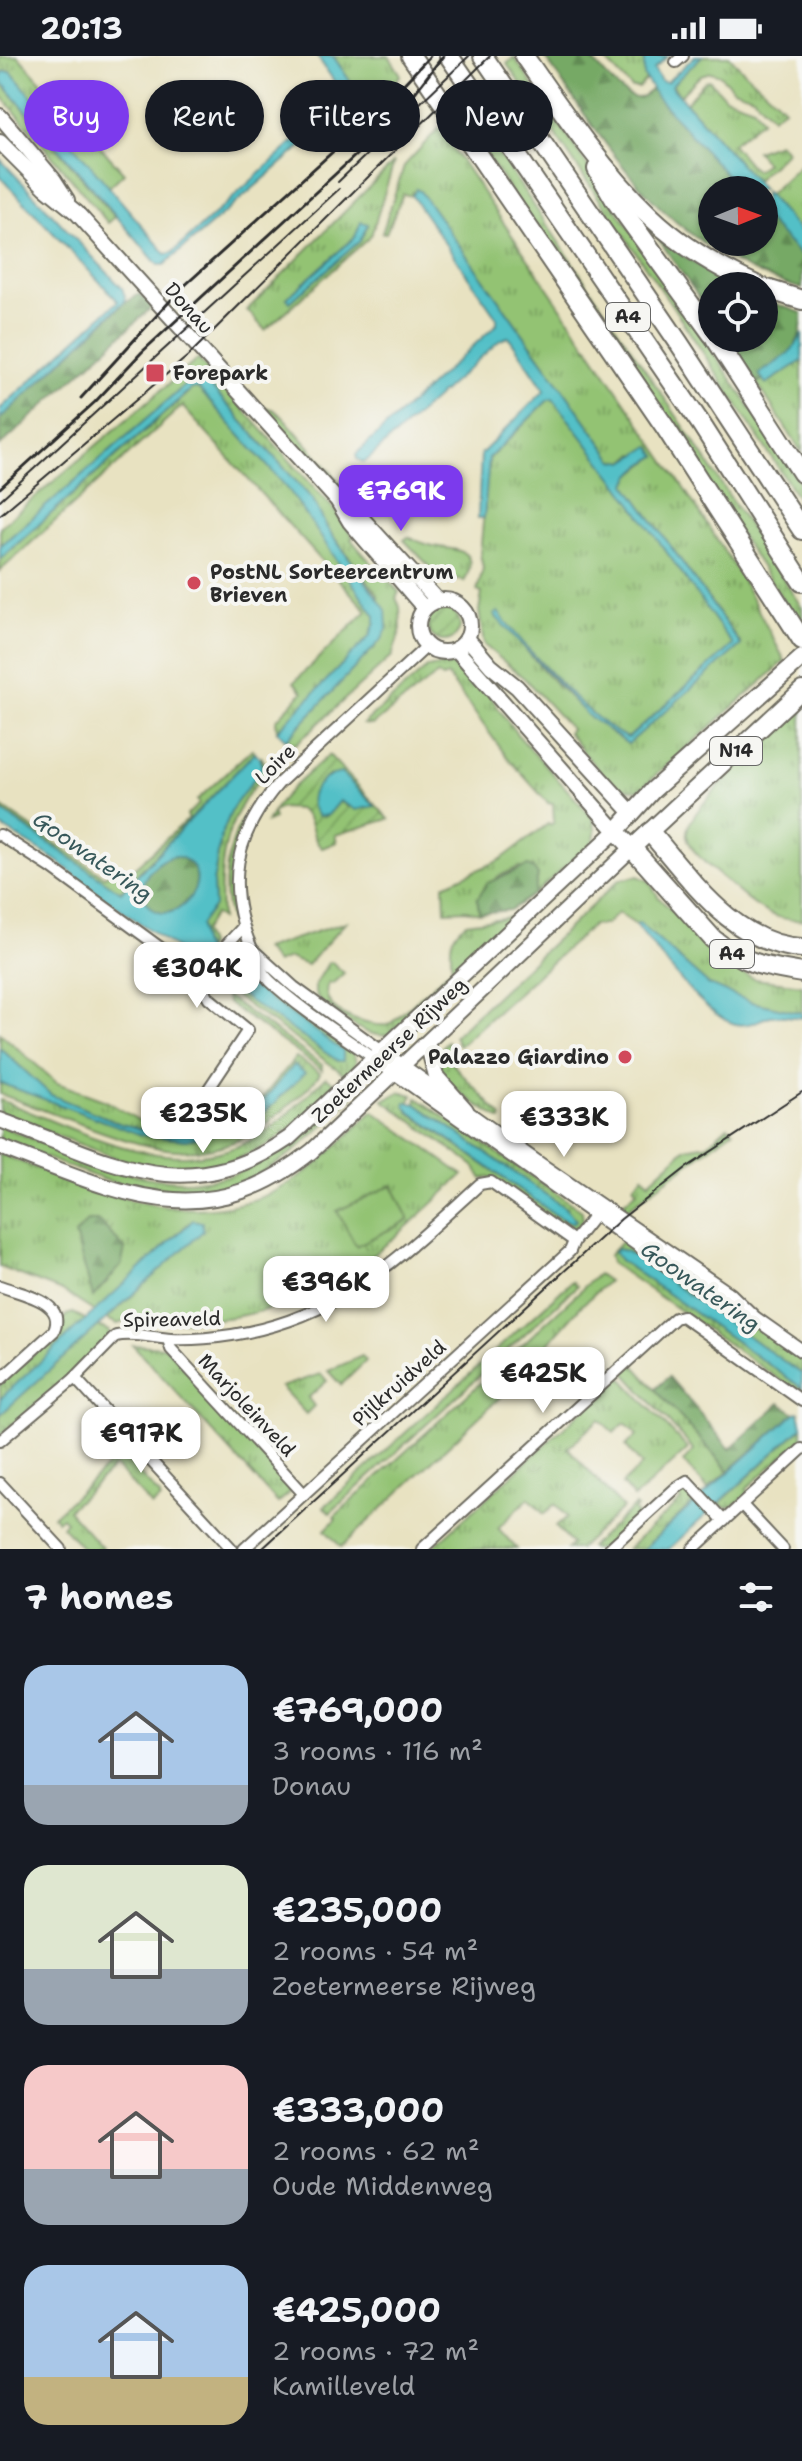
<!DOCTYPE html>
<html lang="en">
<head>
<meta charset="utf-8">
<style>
  body { margin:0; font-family:"Shantell Sans",sans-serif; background:#242831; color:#f1f3f6; height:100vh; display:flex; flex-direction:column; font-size:30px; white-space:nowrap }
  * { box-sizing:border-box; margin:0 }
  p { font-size:26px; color:#9ea1a6 }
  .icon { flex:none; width:44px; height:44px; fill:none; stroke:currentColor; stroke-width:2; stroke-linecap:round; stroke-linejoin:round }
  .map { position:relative; height:1493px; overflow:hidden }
  .side { display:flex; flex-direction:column; background:#171b24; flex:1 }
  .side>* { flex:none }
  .hud { position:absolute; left:24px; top:24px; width:754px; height:72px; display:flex; gap:16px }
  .needle { width:52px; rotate:89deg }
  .controls { position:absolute; left:698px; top:120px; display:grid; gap:16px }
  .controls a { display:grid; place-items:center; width:80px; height:80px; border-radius:50%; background:#171b24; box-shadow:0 2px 6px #0004; font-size:40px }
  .price { position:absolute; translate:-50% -68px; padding:0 18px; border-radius:16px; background:#fff; color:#222; font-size:26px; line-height:52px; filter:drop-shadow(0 2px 4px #0008) }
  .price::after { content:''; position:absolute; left:50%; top:48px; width:24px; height:18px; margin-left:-12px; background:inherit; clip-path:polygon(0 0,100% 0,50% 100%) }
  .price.on { background:#7c3aed; color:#fff }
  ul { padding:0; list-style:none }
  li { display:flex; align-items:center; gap:24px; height:200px; padding:0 24px }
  li span { display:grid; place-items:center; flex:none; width:224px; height:160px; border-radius:24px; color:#555 }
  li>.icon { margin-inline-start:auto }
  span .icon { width:96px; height:96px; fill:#fffc; stroke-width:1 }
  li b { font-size:34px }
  h2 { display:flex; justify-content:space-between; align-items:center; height:96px; padding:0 24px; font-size:34px }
  .chip { padding:0 28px; border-radius:36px; background:#171b24; box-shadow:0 2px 6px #0004; font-size:28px; line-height:72px }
  .chip.on { background:#7c3aed; color:#fff }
  .status { display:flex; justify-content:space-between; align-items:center; height:56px; padding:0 40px; background:#171b24; direction:ltr }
  .status svg { height:22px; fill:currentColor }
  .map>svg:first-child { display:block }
</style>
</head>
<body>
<div class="status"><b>20:13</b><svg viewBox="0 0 49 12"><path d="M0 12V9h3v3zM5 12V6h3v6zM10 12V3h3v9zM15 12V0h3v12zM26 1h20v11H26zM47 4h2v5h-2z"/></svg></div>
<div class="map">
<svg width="802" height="1493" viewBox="0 0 802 1493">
  <defs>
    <pattern id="grass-tufts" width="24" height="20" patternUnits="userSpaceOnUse" patternTransform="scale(2)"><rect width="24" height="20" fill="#93c373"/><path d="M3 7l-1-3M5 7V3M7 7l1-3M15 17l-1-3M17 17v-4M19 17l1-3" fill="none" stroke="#789f5f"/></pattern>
    <pattern id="forest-firs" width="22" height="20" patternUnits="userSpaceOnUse" patternTransform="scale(2)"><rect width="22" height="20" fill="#76a965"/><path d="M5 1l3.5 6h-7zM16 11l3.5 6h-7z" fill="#618a53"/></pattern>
    <pattern id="garden-furrows" width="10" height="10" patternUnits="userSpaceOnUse" patternTransform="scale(2)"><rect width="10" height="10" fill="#93c373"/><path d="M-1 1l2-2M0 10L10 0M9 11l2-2" fill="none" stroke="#789f5f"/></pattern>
  </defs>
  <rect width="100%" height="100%" fill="#f6f6f2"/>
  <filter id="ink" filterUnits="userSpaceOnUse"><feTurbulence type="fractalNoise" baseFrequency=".0125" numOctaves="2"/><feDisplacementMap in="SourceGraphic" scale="16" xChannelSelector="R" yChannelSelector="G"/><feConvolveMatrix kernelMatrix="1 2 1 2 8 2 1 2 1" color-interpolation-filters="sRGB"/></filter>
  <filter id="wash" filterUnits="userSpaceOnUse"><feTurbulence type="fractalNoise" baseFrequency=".006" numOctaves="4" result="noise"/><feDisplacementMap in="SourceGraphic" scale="32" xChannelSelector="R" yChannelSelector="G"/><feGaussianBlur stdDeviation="1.8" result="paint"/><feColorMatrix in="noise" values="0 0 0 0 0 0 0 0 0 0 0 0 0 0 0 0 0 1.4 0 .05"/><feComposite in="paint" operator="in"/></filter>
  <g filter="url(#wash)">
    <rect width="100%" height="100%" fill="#e8e2c1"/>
    <g fill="url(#grass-tufts)" stroke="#5f774f" stroke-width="2" fill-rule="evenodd">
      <polygon points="0,0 18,0 124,117 108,132 11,16 6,15 0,20"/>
      <polygon points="333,0 389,0 401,19 393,28 356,34"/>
      <polygon points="601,0 644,0 646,24 639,32 632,32"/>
      <path d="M702 0H729C746 20 766 33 784 52L772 61 753 40 733 33 720 19 711 16 701 19 680 40 672 28Z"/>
      <polygon points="514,1 767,376 802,430 802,448 673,251 507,8"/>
      <polygon points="0,24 115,161 108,167 0,38"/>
      <polygon points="709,24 725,41 754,51 762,64 732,88 755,115 766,107 756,95 779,87 787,95 755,125 686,47 704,26"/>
      <polygon points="465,48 693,384 802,552 802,572 457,55"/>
      <path d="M439 72 683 431 739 518 785 605 639 734C608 735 587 699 568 677L571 673 525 623 484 589 479 555 482 537 477 535 483 512 480 498 489 403 548 344 553 343 621 432 733 589 628 682C593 669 523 588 498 557 534 608 576 655 628 688L741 588 627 429 630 420 656 400 634 398 625 406 614 404 420 135 412 136V140L403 138 386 177H382L404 110Z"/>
      <path d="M394 106 371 180 265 274 247 254ZM368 169 360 185 291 245 287 242Z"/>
      <polygon points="801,108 802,164 796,172 768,139"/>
      <path d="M198 303 333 452 353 481 351 483C366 503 383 518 399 536L396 542 400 551 401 573 392 600 296 688 286 684 382 583 378 539 327 472 313 444 203 322 188 327 0 490V471Z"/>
      <polygon points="802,305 802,397 757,327 763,323 766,328"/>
      <polygon points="198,332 289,434 375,560 375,567 369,581 277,675 276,664 303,636 294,626 367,555 182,350 0,515 0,503 192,333"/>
      <polygon points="262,350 274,354 284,362 367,457 341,437"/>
      <path d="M408 481C416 484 424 488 433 490 457 494 481 493 464 526L460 523 434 524 431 521 434 515 404 484Z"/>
      <path d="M445 609 452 610 467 623 474 618 478 623 516 677 591 760C599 776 595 785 584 798L578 799 534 838 535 829 519 811 497 821 477 843 480 857 466 854 445 855 444 829 500 804 548 768 550 769 554 766 553 748 548 747 507 701 447 619 442 622 438 618 372 669 363 668 427 612Z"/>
      <path d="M802 654V864C771 866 749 846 727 826 714 814 691 798 687 780 681 756 781 672 802 654Z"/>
      <polygon points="252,693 255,696 120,836 0,753 0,750 104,820 113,816 122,823 188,763 187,759 199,748 197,744"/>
      <path d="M261 700 268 713C225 761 218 801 221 863L214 858 203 876 208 889 206 895 202 887 200 869 214 850 213 827 221 780 233 751 262 712Z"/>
      <path d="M242 763 245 764C231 796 228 826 233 860L230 864C220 832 227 792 242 763Z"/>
      <polygon points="638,820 649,825 659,842 726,910 755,923 802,929 802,957 751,946 709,929 639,867 636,869 618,857 605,869 593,869 459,990 454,980 619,824"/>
      <path d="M510 861 512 866 388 979C364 983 339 958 320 945L315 938V929L328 907 332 906 344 917 332 928 329 926C314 955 368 972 389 969L452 912C450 893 448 879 466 867Z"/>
      <polygon points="346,866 307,909 289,902 276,907 264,893"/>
      <polygon points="233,919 260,932 269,928 300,958 353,997 356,1005 354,1013 347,1020 232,938 230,927"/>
      <polygon points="225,939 322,1009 322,1014 228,947"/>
      <path d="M0 977 57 1027 106 1045 140 1065 209 1061 254 1047 263 1041 296 1001 320 1017C311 1032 294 1044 281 1056 216 1113 159 1097 86 1070 57 1059 29 1049 0 1038V1027L154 1082 260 1061 299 1023 251 1051 210 1064 206 1071 153 1076 121 1068 51 1039 0 992Z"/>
      <path d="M447 985 452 996 447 1002 502 1061 501 1064C477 1047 415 1018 447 985Z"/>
      <path d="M326 1021 337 1029 287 1075 268 1089 228 1107 174 1114 119 1103 0 1058V1044C77 1073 170 1127 251 1084 279 1070 303 1043 326 1021Z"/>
      <path d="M346 1036 353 1041C332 1060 312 1082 289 1099 186 1174 103 1122 0 1084V1070C90 1104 186 1159 278 1097 303 1080 324 1057 346 1036Z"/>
      <polygon points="401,1036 413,1039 407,1051 409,1056 560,1162 565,1165 575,1163 565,1152 416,1048 417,1042 582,1155 583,1164 575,1174 566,1175 489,1121 482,1123 474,1110 383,1044"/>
      <path d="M373 1055 463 1119C390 1187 331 1248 226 1262 208 1264 189 1266 171 1265 151 1265 136 1261 117 1268L107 1263 202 1175 189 1167 95 1256 62 1235 0 1211V1098C96 1134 203 1188 299 1121 326 1103 349 1077 373 1055Z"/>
      <polygon points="728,1070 733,1075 627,1153 622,1148 637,1135 633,1130 643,1120 649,1126 686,1092 708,1088"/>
      <polygon points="624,1183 752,1267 802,1303 802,1318 626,1195 620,1204 802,1332 802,1339 611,1207 609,1199"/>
      <polygon points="598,1218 608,1225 582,1249 527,1311 514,1296"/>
      <polygon points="572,1225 577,1230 330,1457 324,1451"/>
      <polygon points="73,1257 87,1264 0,1344 0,1329 58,1276 66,1259"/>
      <polygon points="98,1270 109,1275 110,1280 71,1319 0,1379 0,1359"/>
      <polygon points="133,1289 166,1291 294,1432 278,1447"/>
      <polygon points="362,1300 366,1305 341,1329 328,1315"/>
      <polygon points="509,1301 523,1316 498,1343 341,1491 325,1474 336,1463 334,1461"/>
      <polygon points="633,1308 729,1415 708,1433 683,1406 694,1394 624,1316"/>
      <polygon points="321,1318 327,1325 308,1342 314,1350 306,1358 281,1331"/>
      <polygon points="620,1320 688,1393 634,1442 622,1428 642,1409 626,1390 637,1379 625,1367 614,1377 599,1363 568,1392 623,1452 579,1493 567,1493 572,1488 556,1471 567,1461 555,1448 544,1458 529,1442 498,1472 517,1493 431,1493"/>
      <polygon points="802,1371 802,1383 746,1433 749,1436 732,1451 723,1451 720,1447"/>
      <polygon points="121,1398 160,1440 160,1443 152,1450 115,1410 68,1454 103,1493 83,1493 62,1470 66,1465 62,1461 57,1465 53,1460"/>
      <polygon points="686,1435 695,1445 643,1493 627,1493 681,1444 678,1439"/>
      <polygon points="635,1450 637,1452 634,1455 638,1460 602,1493 592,1493 590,1491"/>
    </g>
    <g fill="url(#forest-firs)" stroke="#506a48" stroke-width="2">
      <path d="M544 0H589C599 10 623 43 637 42 643 42 648 36 653 32L657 41 740 134H712V186H764V161L802 201V233C667 193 620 108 544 0Z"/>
      <polygon points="650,171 682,199 732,230 712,230 712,260"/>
      <polygon points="140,238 152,251 0,390 0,363 122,249"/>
      <path d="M764 244 802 257C802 296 788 297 760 318L763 323 757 327 727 282H764Z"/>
      <path d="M175 800C224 811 178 877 150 851 129 832 154 803 175 800Z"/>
      <polygon points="527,810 533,812 538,819 534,838 510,854 480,857 477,843 487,827"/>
      <polygon points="87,1165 99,1165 125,1193 121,1210 93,1241 75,1179"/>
      <polygon points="669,1321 730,1393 780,1347 795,1357 729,1415 655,1333"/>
    </g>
    <g fill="url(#garden-furrows)" stroke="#5f774f" stroke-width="2" fill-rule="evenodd">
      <circle cx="444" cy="569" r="16"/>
      <path d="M329 699 389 763 335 779 337 786 322 792C308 780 317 764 298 753L280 752 272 757 274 763 267 766C281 738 305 720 329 699ZM330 719 349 752 340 745 328 759 323 761 319 727Z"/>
    </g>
    <polygon fill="#93c373" stroke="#5f774f" stroke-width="2" points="392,1129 409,1164 356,1190 337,1155"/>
    <g fill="#52c0c7" stroke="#3e7679" stroke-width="2" fill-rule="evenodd">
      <polygon points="317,0 333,0 356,34 354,45 164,209 158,209 0,24 3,16 11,16 166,198 172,197 344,40"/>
      <polygon points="644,0 668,0 654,13 661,25 667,26 695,0 702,0 671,30 763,134 740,134 657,41 644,20"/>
      <polygon points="0,103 122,232 126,244 0,363 0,353 118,245 0,121"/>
      <path d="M416 133 420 135 614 404 625 406 650 390 657 400C646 406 630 416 627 429L741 589 628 688 588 660 494 559 498 556C523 588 592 668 628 682L733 589 621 432 553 343 548 344 489 402 484 462H478L481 398 545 334 511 284 508 281 500 284 364 407 357 403 356 398 497 268V262L412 140Z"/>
      <polygon points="764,135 802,178 802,201 764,161"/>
      <polygon points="361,166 368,168 360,185 290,246 287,242 355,181"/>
      <path d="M802 277V305L766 328 759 318C775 307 796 296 802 277Z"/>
      <polygon points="203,322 313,444 327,472 386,554 387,573 382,583 286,684 277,675 369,581 375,567 375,560 289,434 198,332 191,333 0,503 0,490 188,327"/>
      <path d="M255 696 259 701 262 712 233 751 221 780 213 827 214 850 200 869 202 887 206 895 203 898 178 894 85 828 59 806 0 770V754L121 836ZM175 800C224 811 178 877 150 851 129 832 154 803 175 800Z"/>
      <path d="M341 717 375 750 356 754 340 745 328 759 318 760C301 741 320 720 341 717Z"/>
      <path d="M639 867 709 929 751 946 802 957V962C793 961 780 958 771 960 759 963 750 971 736 968 704 961 657 894 636 869Z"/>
      <polygon points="237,924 243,924 253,931 343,995 343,1005 338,1005 235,935 234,927"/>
      <polygon points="0,992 51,1039 121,1068 153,1076 206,1071 210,1064 263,1045 294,1009 305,1017 260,1061 228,1075 186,1084 142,1079 0,1027"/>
      <polygon points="406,1046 416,1048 565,1152 576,1164 573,1167 560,1162 409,1055 405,1049"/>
      <polygon points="193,1164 202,1166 203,1175 0,1359 0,1343"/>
      <polygon points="617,1193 626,1195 802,1318 802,1332 620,1204 614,1196"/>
      <polygon points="799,1356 802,1371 669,1493 643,1493 795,1357"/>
    </g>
  </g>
  <g filter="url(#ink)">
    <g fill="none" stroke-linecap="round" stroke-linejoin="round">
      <defs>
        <g id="minor">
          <polyline points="676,6 683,0"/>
          <polyline points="0,779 50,811 195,917"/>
          <polyline points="253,894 294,931 382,995"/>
          <path d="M375 1003C340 978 301 954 270 925 260 915 257 905 252 893 225 830 234 779 279 727L427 590"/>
          <polyline points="192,1058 248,974 209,942 195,917 207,910 243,871"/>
          <path d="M0 1230C21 1238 67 1245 54 1275L0 1324"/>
          <polyline points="168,1283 171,1293 304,1438"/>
          <polyline points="75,1322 232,1493"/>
          <path d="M0 1385 75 1322 116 1280C133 1276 154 1282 171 1283 191 1284 212 1282 232 1279 342 1262 402 1199 480 1128L491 1126 574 1185"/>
          <polyline points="0,1427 61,1493"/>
          <polyline points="742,1449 783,1493"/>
          <polyline points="244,1493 570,1195 574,1185 598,1155"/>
          <polyline points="422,1493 675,1262 682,1260 802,1345"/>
          <polyline points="609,1493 676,1432 687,1425 724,1465"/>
          <polyline points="693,1493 802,1393"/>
        </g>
        <g id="tertiary">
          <polyline points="382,995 540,1108 730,1238 755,1262 802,1295"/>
          <polyline points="375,1003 720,1247 735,1257 754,1262"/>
        </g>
        <g id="secondary">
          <polyline points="0,60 54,124 67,144"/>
          <polyline points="0,86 45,131 77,157 337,444 350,466 424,552"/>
          <polyline points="341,446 357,457 437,544"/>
          <circle cx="444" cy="570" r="26"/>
          <polyline points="467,582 491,610 517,631 632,757"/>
          <polyline points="427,987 436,1020 466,1054"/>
          <path d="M0 1064C107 1103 182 1155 289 1082L616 775 456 593"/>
          <path d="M0 1091C115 1134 202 1184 312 1095L632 792"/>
        </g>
        <polyline id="primary" points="802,602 653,734 616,775 632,792 802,634"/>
        <g id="motorway">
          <polyline points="411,0 665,371 802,584"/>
          <polyline points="449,0 701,368 802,526"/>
          <polyline points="483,0 679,287 802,474"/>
          <path d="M524 0C562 55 601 113 650 160 681 190 719 212 758 230"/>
          <polyline points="597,113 615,144 712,278"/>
          <polyline points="764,232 802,244"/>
          <polyline points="715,282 802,417"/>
          <path d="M650 776C691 823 734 889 802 892"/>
          <path d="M632 792 713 883C743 907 764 911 802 917"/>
        </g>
      </defs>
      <use href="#minor" stroke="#6d6b60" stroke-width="14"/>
      <use href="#tertiary" stroke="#6d6b60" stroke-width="16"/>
      <use href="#secondary" stroke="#6d6b60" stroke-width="18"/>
      <use href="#primary" stroke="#6d6b60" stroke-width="20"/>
      <use href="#motorway" stroke="#6d6b60" stroke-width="22"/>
      <use href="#minor" stroke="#fff" stroke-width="10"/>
      <use href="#tertiary" stroke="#fff" stroke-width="12"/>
      <use href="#secondary" stroke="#fff" stroke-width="14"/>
      <use href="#primary" stroke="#fff" stroke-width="16"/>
      <use href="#motorway" stroke="#fff" stroke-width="18"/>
      <g stroke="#2b2b2b" stroke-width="2">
        <polyline points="338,126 469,0"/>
        <polyline points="0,444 339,133"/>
        <polyline points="0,459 188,300 490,0"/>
        <polyline points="262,1493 621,1163 686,1112 802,1036"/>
      </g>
      <g stroke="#2b2b2b" stroke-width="3">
        <polyline points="81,342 182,232 379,54 430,0"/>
        <polyline points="0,432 95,346 142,296 369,87 403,52 443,0"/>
      </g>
    </g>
  </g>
  <g fill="#d1495b" stroke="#f6f6f2" stroke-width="3">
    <rect x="145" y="307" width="20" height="20" rx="4"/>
    <circle cx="194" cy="527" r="8"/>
    <circle cx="625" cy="1001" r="8"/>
  </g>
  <g text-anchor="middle" stroke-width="8" stroke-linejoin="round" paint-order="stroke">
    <g fill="#f6f6f2" stroke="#686867" stroke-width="2">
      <rect x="606" y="247" width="44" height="28" rx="6"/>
      <rect x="710" y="681" width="52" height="28" rx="6"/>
      <rect x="710" y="884" width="44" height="28" rx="6"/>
    </g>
    <g font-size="18" font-weight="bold" fill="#2b2b2b">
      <text x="628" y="267">A4</text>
      <text x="736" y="701">N14</text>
      <text x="732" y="904">A4</text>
    </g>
    <g font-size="20" fill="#2b2b2b" stroke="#f6f6f2">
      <text transform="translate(189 252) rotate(48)" y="7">Donau</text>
      <text transform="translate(275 708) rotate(-45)" y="7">Loire</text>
      <text transform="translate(389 994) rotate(-43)" y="7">Zoetermeerse Rijweg</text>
      <text transform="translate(172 1263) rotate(-1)" y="7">Spireaveld</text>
      <text transform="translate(399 1327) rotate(-42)" y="7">Pijlkruidveld</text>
      <text transform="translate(247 1349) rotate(47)" y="7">Marjoleinveld</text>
    </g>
    <g font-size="20" font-weight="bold" fill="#2b2b2b" stroke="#f6f6f2" text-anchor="start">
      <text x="173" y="324">Forepark</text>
      <text x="210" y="523">PostNL Sorteercentrum<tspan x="210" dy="23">Brieven</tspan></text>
      <text x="609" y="1008" text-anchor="end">Palazzo Giardino</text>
    </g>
    <g font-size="22" font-style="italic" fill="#37585a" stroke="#f6f6f2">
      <text transform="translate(93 800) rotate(35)" y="8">Goowatering</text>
      <text transform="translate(701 1230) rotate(35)" y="8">Goowatering</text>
    </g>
  </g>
</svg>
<div class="controls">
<a><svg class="needle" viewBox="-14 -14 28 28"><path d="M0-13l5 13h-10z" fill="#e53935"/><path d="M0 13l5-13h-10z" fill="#9ea1a6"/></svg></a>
<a><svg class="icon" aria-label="locate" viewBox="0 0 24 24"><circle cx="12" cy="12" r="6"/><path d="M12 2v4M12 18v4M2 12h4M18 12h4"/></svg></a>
</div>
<b class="price on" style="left:401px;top:477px">€769K</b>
<b class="price" style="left:197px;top:954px">€304K</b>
<b class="price" style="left:203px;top:1099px">€235K</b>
<b class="price" style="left:564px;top:1103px">€333K</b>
<b class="price" style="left:326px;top:1268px">€396K</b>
<b class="price" style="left:543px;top:1359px">€425K</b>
<b class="price" style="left:141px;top:1419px">€917K</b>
<div class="hud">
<a class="chip on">Buy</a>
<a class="chip">Rent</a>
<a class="chip">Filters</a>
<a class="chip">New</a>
</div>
</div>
<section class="side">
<h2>7 homes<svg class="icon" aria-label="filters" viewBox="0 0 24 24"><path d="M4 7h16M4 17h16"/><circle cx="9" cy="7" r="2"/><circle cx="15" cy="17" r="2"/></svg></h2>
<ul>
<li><span style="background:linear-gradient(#a9c7e8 75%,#9aa5b1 0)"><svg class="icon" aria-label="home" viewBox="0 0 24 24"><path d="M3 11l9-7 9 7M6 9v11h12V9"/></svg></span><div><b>€769,000</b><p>3 rooms · 116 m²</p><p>Donau</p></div></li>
<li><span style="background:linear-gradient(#dfe7d0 65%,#9aa5b1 0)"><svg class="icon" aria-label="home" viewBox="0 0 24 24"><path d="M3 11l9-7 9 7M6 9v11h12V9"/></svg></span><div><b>€235,000</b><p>2 rooms · 54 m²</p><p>Zoetermeerse Rijweg</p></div></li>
<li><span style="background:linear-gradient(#f6c9c9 65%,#9aa5b1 0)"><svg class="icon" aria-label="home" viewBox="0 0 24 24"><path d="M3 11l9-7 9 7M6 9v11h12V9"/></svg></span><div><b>€333,000</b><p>2 rooms · 62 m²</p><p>Oude Middenweg</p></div></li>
<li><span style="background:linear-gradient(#a9c7e8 70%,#c2b280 0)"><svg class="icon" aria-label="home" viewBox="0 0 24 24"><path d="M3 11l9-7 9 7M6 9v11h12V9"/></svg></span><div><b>€425,000</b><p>2 rooms · 72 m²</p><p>Kamilleveld</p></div></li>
</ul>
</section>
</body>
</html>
